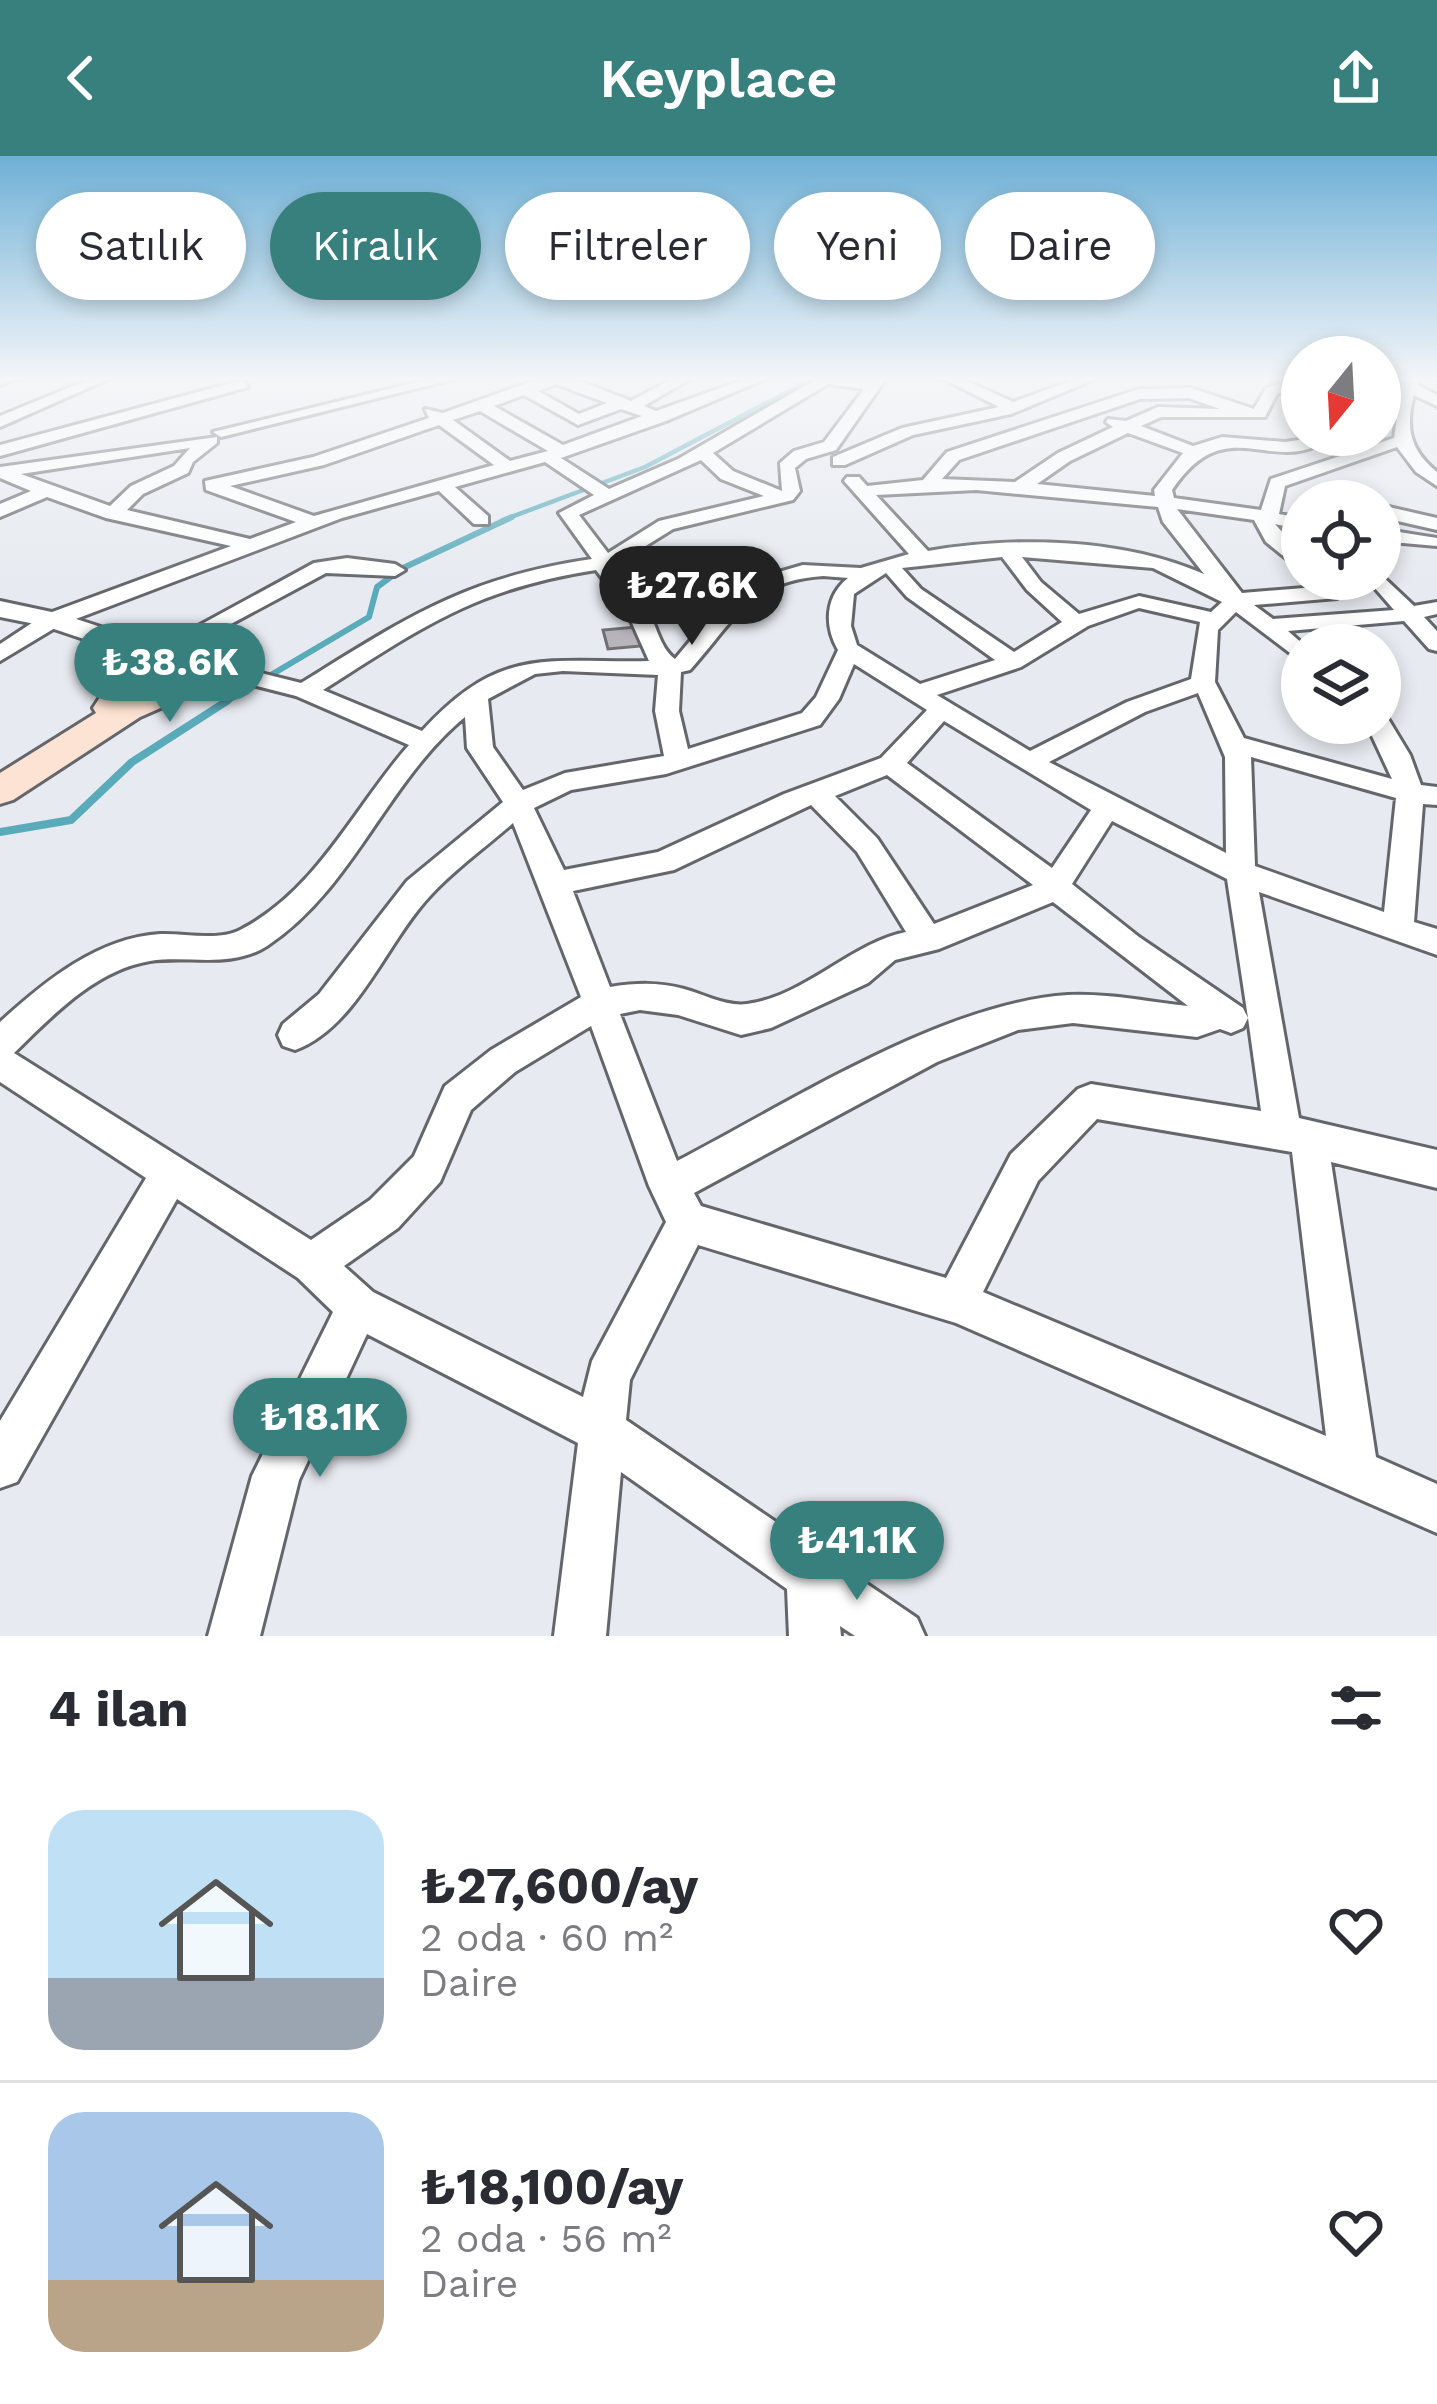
<!DOCTYPE html>
<html lang="tr">
<head>
<meta charset="utf-8">
<style>
  body { margin:0; font-family:"Work Sans",sans-serif; background:#f7f7f7; color:#2b2b33; height:100vh; display:flex; flex-direction:column; font-size:45px; white-space:nowrap }
  * { box-sizing:border-box; margin:0 }
  p { font-size:39px; color:#7c7c81 }
  .icon { flex:none; width:66px; height:66px; fill:none; stroke:currentColor; stroke-width:2; stroke-linecap:round; stroke-linejoin:round }
  .map { position:relative; height:1480px; overflow:hidden }
  .details { display:flex; flex-direction:column; background:#fff; flex:1 }
  .details>* { flex:none }
  .hud { position:absolute; left:36px; top:36px; width:1365px; height:108px; display:flex; gap:24px }
  .needle { width:78px; rotate:198deg }
  .controls { position:absolute; left:1281px; top:180px; display:grid; gap:24px }
  .controls a { display:grid; place-items:center; width:120px; height:120px; border-radius:50%; background:#fff; box-shadow:0 6px 18px #0003; font-size:60px }
  .price { position:absolute; translate:-50% -102px; padding:0 27px; border-radius:42px; background:#38807e; color:#fff; font-size:39px; line-height:78px; filter:drop-shadow(0 3px 6px #0008) }
  .price::after { content:''; position:absolute; left:50%; top:72px; width:36px; height:27px; margin-left:-18px; background:inherit; clip-path:polygon(0 0,100% 0,50% 100%) }
  .price.active { background:#222; color:#fff }
  ul { padding:0; list-style:none }
  li { display:flex; align-items:center; gap:36px; height:300px; padding:0 48px }
  li+li { border-top:3px solid #e1e1e2 }
  li span { display:grid; place-items:center; flex:none; width:336px; height:240px; border-radius:36px; color:#555 }
  li>.icon { margin-inline-start:auto }
  span .icon { width:144px; height:144px; fill:#fffc; stroke-width:1 }
  li b { font-size:51px }
  h2 { display:flex; justify-content:space-between; align-items:center; height:144px; padding:0 48px; font-size:51px }
  .tag { padding:0 42px; border-radius:54px; background:#fff; box-shadow:0 6px 18px #0003; font-size:42px; line-height:108px }
  .tag.active { background:#38807e; color:#fff }
  header { display:flex; justify-content:space-between; align-items:center; height:156px; padding:0 48px; background:#38807e; color:#fff; font-size:54px; font-weight:600 }
  .map>svg:first-child { display:block }
</style>
</head>
<body>
<header><svg class="icon" aria-label="back" viewBox="0 0 24 24"><path d="M15 5l-7 7 7 7"/></svg>Keyplace<svg class="icon" aria-label="share" viewBox="0 0 24 24"><path d="M12 15V3M7 8l5-5 5 5M5 13v7h14v-7"/></svg></header>
<div class="map">
<svg width="1437" height="1480" viewBox="0 0 1437 1480">
  <rect width="100%" height="100%" fill="#e7eaf0"/>
  <g fill="none" stroke-linecap="round" stroke-linejoin="round">
    <polyline stroke="#5aabba" stroke-width="4.5" points="503,364 645,311 816,221"/>
    <polyline stroke="#5aabba" stroke-width="6" points="222,548 369,461 377,431 403,412 512,361"/>
    <polyline stroke="#5aabba" stroke-width="8" points="0,676 71,664 132,606 227,545"/>
  </g>
  <polygon fill="#b7b5bb" stroke="#716f74" stroke-width="3" points="636,471 641,490 608,493 603,474"/>
  <g fill="none" stroke-linecap="round" stroke-linejoin="round">
    <defs>
      <g id="minor">
        <polygon points="0,221 21,221 0,229"/>
        <polygon points="95,221 113,221 0,271 0,260"/>
        <polygon points="438,221 462,221 221,281 213,276"/>
        <path d="M544 221H570L631 245 676 221H693L644 250 656 255 751 221H770L666 265 561 302 609 333 678 303 820 221 869 225 873 221H887L836 294 806 303 795 312 800 335 793 344 673 373 615 409C619 427 634 436 645 450 657 467 658 490 675 503L724 444 758 422 803 409 861 412 909 398 844 325 847 321H859L867 330 923 324 947 296 1139 233 1191 232 1254 253 1266 232 1302 221V227L1277 238 1265 261H1161L1141 270 1193 290 1222 281 1285 286 1334 279C1274 327 1229 249 1172 334L1174 342 1261 354 1271 323 1394 282 1401 233 1383 221H1420L1418 229 1437 239V250L1414 239C1405 272 1410 294 1437 316V330L1416 316 1397 291 1285 330 1279 358 1302 362V374L1275 368 1302 398V415L1266 386 1254 364 1177 353 1242 437 1316 431 1308 423H1332L1347 436 1337 442 1254 449 1273 463 1394 454 1367 423H1380V418L1414 450 1437 446V458L1424 461 1437 475V495L1429 493 1404 465 1288 475 1304 489 1302 506 1236 456 1218 474 1215 526 1244 582 1392 623 1366 567H1380V560L1387 561 1410 599 1421 629 1437 631V649L1423 648 1414 766 1437 773V799L1259 736 1299 962 1437 994V1032L1331 1006 1376 1301 1437 1328V1377L956 1167 698 1089 630 1224 626 1264 917 1462 925 1480H855L840 1470 841 1480H789L787 1433 621 1316 606 1480H554L578 1287 367 1178 299 1324 260 1480H208L252 1320 333 1156 298 1122 177 1043 17 1326 0 1332V1265L146 1022 0 926V866C44 826 97 782 160 778 185 777 219 786 242 773 318 733 355 650 409 589L296 540 225 522V512L233 510 301 527C408 461 464 422 592 403L559 357 594 339 545 306 455 331 488 360V368H474L439 335 342 362 60 469 0 505V488L44 459 231 390 106 362 47 341 0 361V348L31 335 0 322V311L217 281V287L193 306 188 317 143 338 127 354 250 383 296 366 206 334 205 325 313 301 429 262 425 253 443 257ZM556 228 607 247 579 258 538 235ZM828 228 864 233 824 286 794 295 780 307 782 335 733 315 713 297ZM524 239 578 269 621 253 642 260 563 289 494 250ZM1189 242 1220 253 1158 251 1126 265 1108 263 1106 266 1113 271 1058 297 1015 326 942 323 959 304 1140 243ZM480 255 548 295 510 305 453 264ZM439 269 494 309 314 360 230 330 324 309ZM1128 277 1183 297 1154 334 1155 340 1037 328 1070 305ZM190 292 174 310 131 330 110 350 21 318ZM701 304 721 323 764 340 659 365 608 397 579 359ZM976 334 1158 351 1163 366 1204 418C1122 382 1016 380 928 395L876 339ZM1002 401 1027 434 1062 466 1014 496 921 433 902 412ZM1022 401 1153 412 1222 446 1211 456 1139 440 1079 458 1041 426ZM596 414 628 458 649 505C545 507 501 489 422 575L323 534C424 470 474 433 596 414ZM886 417 907 441 995 504 920 528 857 489 851 470 854 438ZM823 420 848 422C825 440 824 470 838 494L816 541 802 557 688 593 679 555 681 516 690 514C734 465 749 425 823 420ZM1139 452 1200 466 1191 523 1127 546 1030 595 937 539 1021 511 1088 470ZM854 508 927 554 881 602 784 638 658 696 564 714 534 652 571 634 666 618 820 569 839 543ZM563 515 658 519 655 555 664 600 565 617 523 634 493 591 488 543 535 518ZM1198 537 1225 601 1226 697 1049 606 1145 556ZM465 561 467 592 503 646 407 725 319 838 283 868 278 879 283 890 295 894C357 871 386 787 429 741 453 714 486 691 513 667L581 841 491 894 445 930 414 1000 370 1044 311 1084 14 897C52 860 95 814 150 805 189 799 231 813 267 790 354 732 386 626 465 561ZM944 565 1091 654 1052 712 907 607ZM1251 601 1396 642 1384 756 1255 710ZM887 619 1033 729 934 768 877 682 835 640ZM811 649 857 696 906 776C851 787 806 840 747 848 727 851 703 838 684 833 659 826 636 827 610 831L573 735 674 714ZM1112 665 1227 723 1248 862 1243 852 1139 781 1072 728ZM1053 746 1188 850C1150 846 1107 837 1068 839 943 847 789 947 677 1005L620 858 640 854 678 859 741 879 771 872 868 827 895 804 939 793ZM1248 862 1261 955 1091 928 1078 933 1011 998 946 1122 701 1050 694 1037 937 906 1018 874 1073 867 1197 881 1220 873 1231 877 1243 872ZM591 870 649 1030 666 1066 592 1205 583 1241 373 1136 344 1110 398 1072 440 1026 471 954 515 916ZM1097 963 1292 996 1326 1280 983 1136 1038 1025Z"/>
        <polygon points="940,221 958,221 1013,246 1081,221 1100,221 1011,258 913,279 845,309 833,309 833,301 902,272 999,251"/>
        <polygon points="243,224 248,231 0,300 0,289"/>
        <polygon points="1380,349 1437,362 1437,374 1380,361"/>
        <polygon points="1380,373 1437,382 1437,390 1380,385"/>
        <polygon points="347,402 395,408 405,414 395,420 326,417 164,504 148,504 145,499 314,407"/>
      </g>
      <polygon id="tertiary" points="0,445 61,458 214,508 243,511 247,517 233,526 212,526 45,470 0,461"/>
      <path id="secondary" d="M156 489 172 499 138 535 212 507 228 517 224 524 140 561 13 644 0 648V617L96 557 93 552C109 528 127 497 156 489Z"/>
    </defs>
    <use href="#minor" stroke="#64666b" stroke-width="6"/>
    <use href="#tertiary" stroke="#64666b" stroke-width="6"/>
    <use href="#secondary" stroke="#64666b" stroke-width="6"/>
    <use href="#minor" fill="#fff" fill-rule="evenodd"/>
    <use href="#tertiary" fill="#fff" fill-rule="evenodd"/>
    <use href="#secondary" fill="#fde3d3" fill-rule="evenodd"/>
  </g>
  <linearGradient id="sky" x2="0" y2="1"><stop stop-color="#6fb0d6"/><stop offset="0.52" stop-color="#f4f6f8"/><stop offset="1" stop-color="#f4f6f8" stop-opacity="0"/></linearGradient>
  <rect width="1437" height="428" fill="url(#sky)"/>
</svg>
<div class="controls">
<a><svg class="needle" viewBox="-14 -14 28 28"><path d="M0-13l5 13h-10z" fill="#e53935"/><path d="M0 13l5-13h-10z" fill="#7c7c81"/></svg></a>
<a><svg class="icon" aria-label="locate" viewBox="0 0 24 24"><circle cx="12" cy="12" r="6"/><path d="M12 2v4M12 18v4M2 12h4M18 12h4"/></svg></a>
<a><svg class="icon" aria-label="layers" viewBox="0 0 24 24"><path d="M12 4l9 5-9 5-9-5zM3 14l9 5 9-5"/></svg></a>
</div>
<b class="price active" style="left:692px;top:492px">₺27.6K</b>
<b class="price" style="left:170px;top:569px">₺38.6K</b>
<b class="price" style="left:320px;top:1324px">₺18.1K</b>
<b class="price" style="left:857px;top:1447px">₺41.1K</b>
<div class="hud">
<a class="tag">Satılık</a>
<a class="tag active">Kiralık</a>
<a class="tag">Filtreler</a>
<a class="tag">Yeni</a>
<a class="tag">Daire</a>
</div>
</div>
<section class="details">
<h2>4 ilan<svg class="icon" aria-label="filters" viewBox="0 0 24 24"><path d="M4 7h16M4 17h16"/><circle cx="9" cy="7" r="2"/><circle cx="15" cy="17" r="2"/></svg></h2>
<ul>
<li><span style="background:linear-gradient(#bfe0f5 70%,#9aa5b1 0)"><svg class="icon" aria-label="home" viewBox="0 0 24 24"><path d="M3 11l9-7 9 7M6 9v11h12V9"/></svg></span><div><b>₺27,600/ay</b><p>2 oda · 60 m²</p><p>Daire</p></div><svg class="icon" aria-label="heart" viewBox="0 0 24 24"><path d="M12 20l-8-8c-3-5 5-10 8-4 3-6 11-1 8 4z"/></svg></li>
<li><span style="background:linear-gradient(#a9c7e8 70%,#b9a48a 0)"><svg class="icon" aria-label="home" viewBox="0 0 24 24"><path d="M3 11l9-7 9 7M6 9v11h12V9"/></svg></span><div><b>₺18,100/ay</b><p>2 oda · 56 m²</p><p>Daire</p></div><svg class="icon" aria-label="heart" viewBox="0 0 24 24"><path d="M12 20l-8-8c-3-5 5-10 8-4 3-6 11-1 8 4z"/></svg></li>
</ul>
</section>
</body>
</html>
